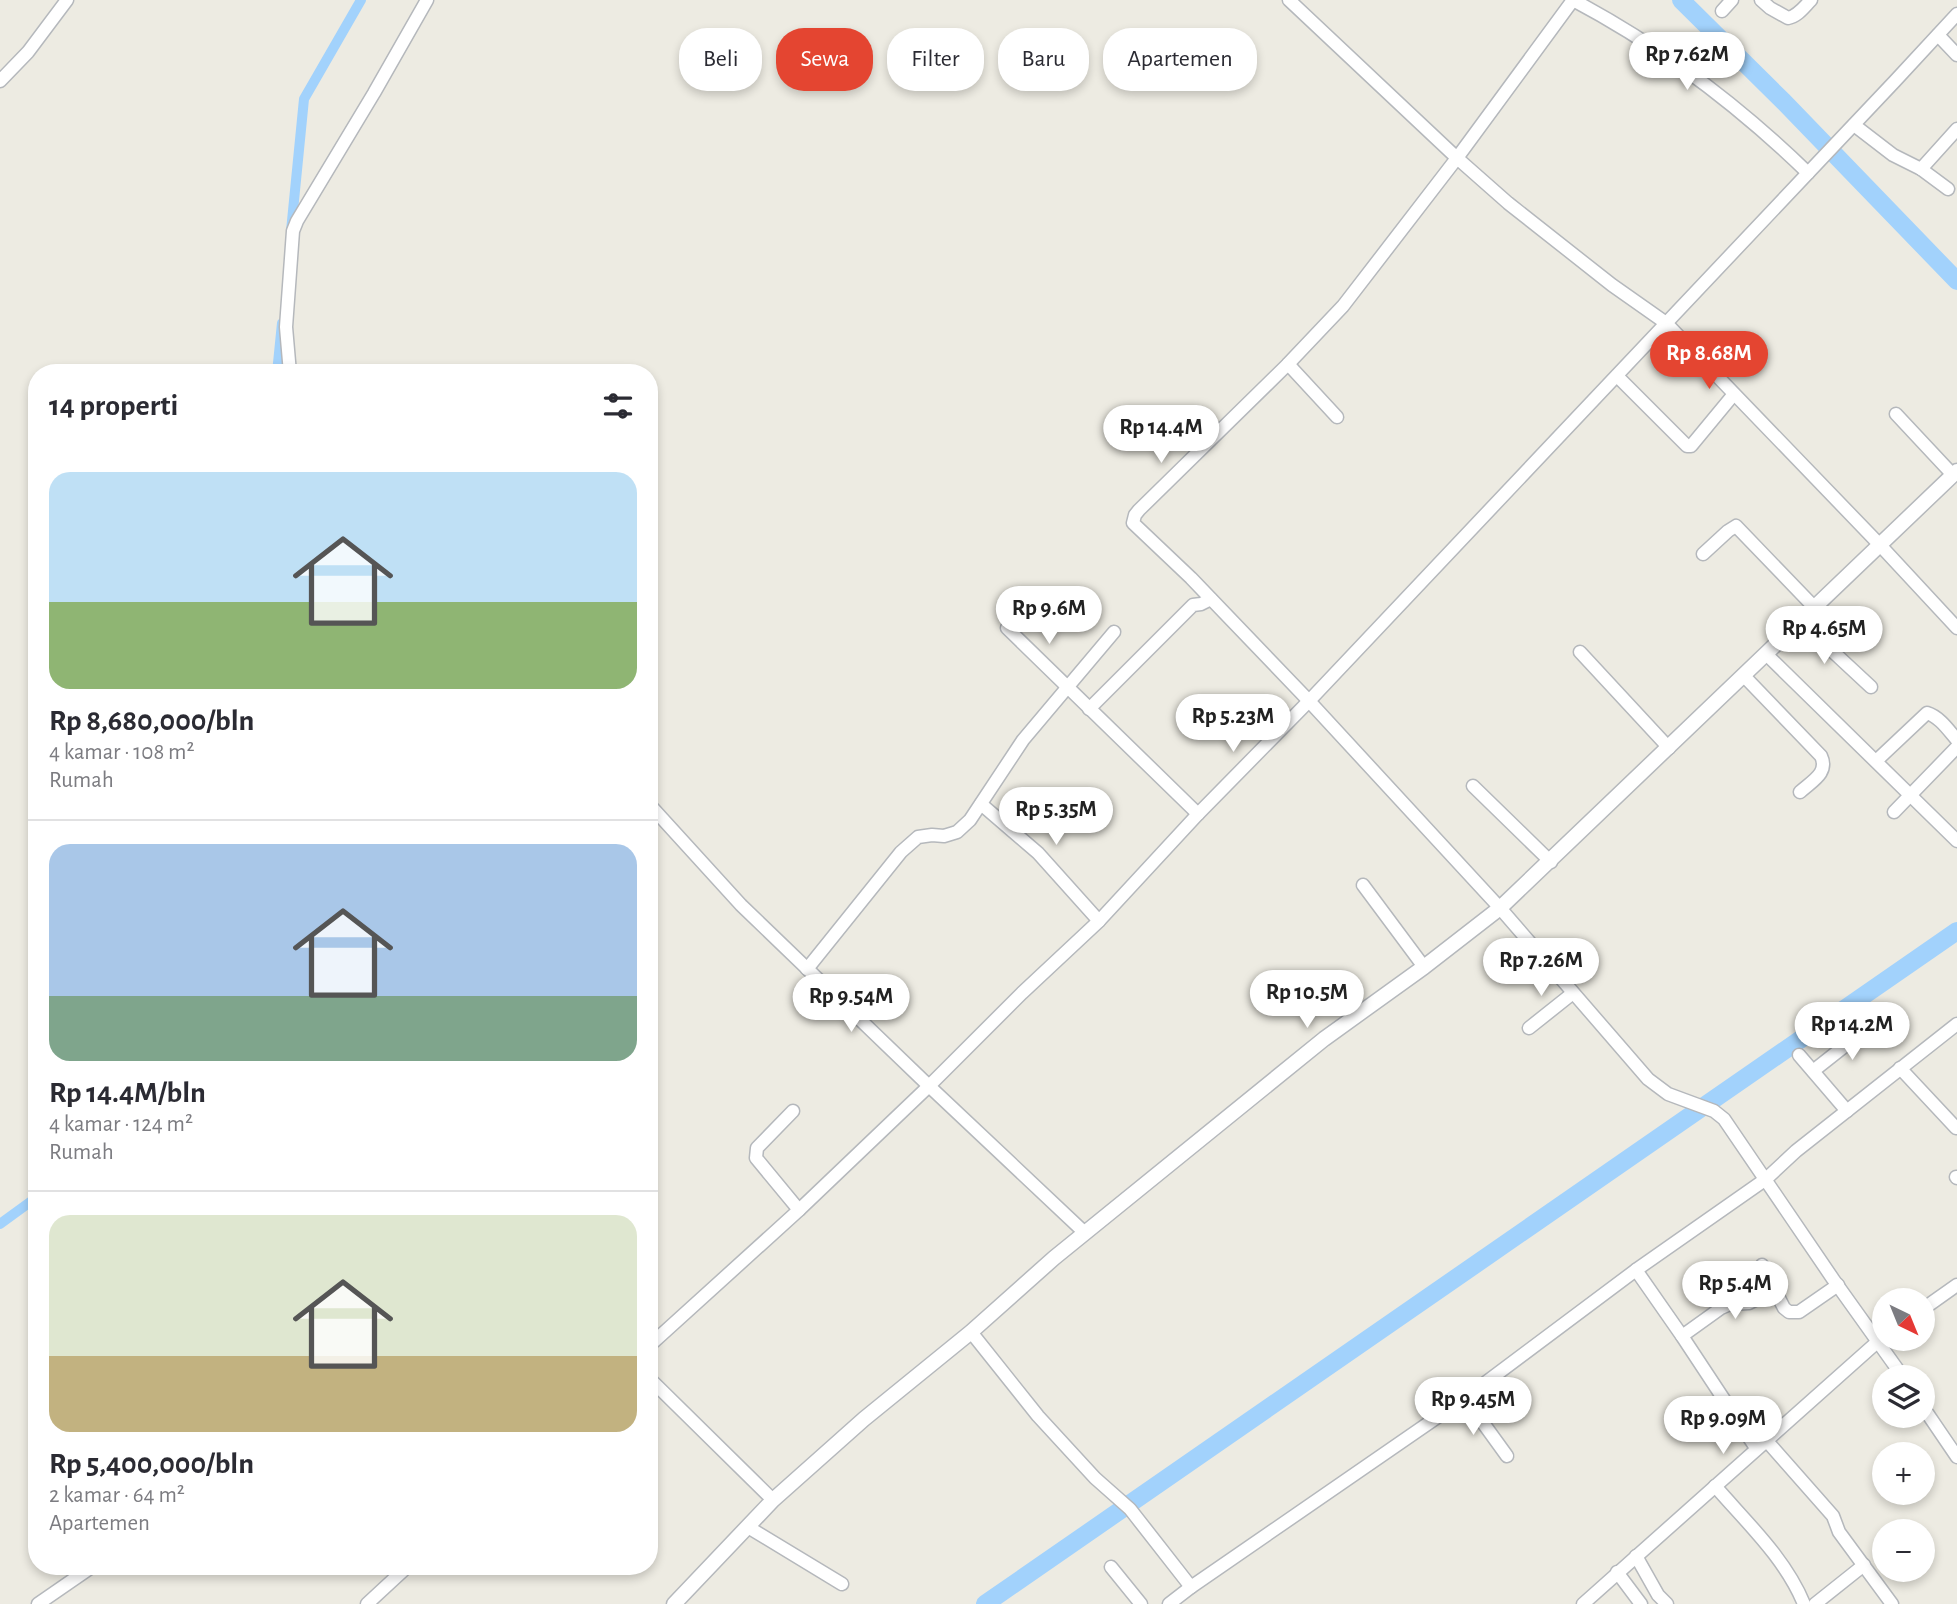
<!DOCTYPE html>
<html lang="id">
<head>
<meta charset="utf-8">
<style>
  body { margin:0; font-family:"Alegreya Sans",sans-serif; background:#f2f2f3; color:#2b2b33; height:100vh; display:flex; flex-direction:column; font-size:26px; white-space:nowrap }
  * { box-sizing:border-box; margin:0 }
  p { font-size:23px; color:#7c7c81 }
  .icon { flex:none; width:38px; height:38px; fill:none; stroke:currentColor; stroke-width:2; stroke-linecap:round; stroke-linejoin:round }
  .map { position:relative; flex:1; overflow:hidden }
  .side { position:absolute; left:28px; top:364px; width:630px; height:1211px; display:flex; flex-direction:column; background:#fff; border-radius:28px; box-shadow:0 4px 10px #0003 }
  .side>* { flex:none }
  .banner { position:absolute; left:679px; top:28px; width:665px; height:63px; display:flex; gap:14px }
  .needle { width:46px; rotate:137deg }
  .buttons { position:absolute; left:1872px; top:1288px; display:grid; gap:14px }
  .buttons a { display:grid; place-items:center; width:63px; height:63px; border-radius:50%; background:#fff; box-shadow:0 4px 10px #0003; font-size:35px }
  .price { position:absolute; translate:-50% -60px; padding:0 16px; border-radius:24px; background:#fff; color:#222; font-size:23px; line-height:46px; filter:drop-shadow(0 2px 4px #0008) }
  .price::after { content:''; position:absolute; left:50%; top:42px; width:21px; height:16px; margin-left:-10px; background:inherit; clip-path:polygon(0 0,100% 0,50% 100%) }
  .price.active { background:#e44531; color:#fff }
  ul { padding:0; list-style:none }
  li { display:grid; align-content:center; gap:14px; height:371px; padding:0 21px }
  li+li { border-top:2px solid #e1e1e2 }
  li span { display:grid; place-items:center; height:217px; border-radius:21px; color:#555 }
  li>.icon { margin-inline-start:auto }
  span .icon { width:126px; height:126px; fill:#fffc; stroke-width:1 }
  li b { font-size:30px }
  h2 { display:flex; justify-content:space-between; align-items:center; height:84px; padding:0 21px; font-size:30px }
  .chip { padding:0 24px; border-radius:28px; background:#fff; box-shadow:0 4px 10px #0003; font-size:24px; line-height:63px }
  .chip.active { background:#e44531; color:#fff }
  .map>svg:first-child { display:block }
</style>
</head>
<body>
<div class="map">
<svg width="1957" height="1604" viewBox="0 0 1957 1604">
  <rect width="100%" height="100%" fill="#edebe2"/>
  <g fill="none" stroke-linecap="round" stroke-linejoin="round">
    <g stroke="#a2d2fc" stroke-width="10">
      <polyline points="291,231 304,99 361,0"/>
      <polyline points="277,373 282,323"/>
      <polyline points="0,1224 37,1197"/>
    </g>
    <g stroke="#a2d2fc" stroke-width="18">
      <polyline points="1681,0 1783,101 1957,281"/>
      <polyline points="985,1604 1957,931"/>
    </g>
    <defs>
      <g id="minor">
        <polyline points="1289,0 1457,158 1508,203 1612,285 1666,323 1879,544 1957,628"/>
        <polyline points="1573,0 1457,158 1343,306 1288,364 1139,510 1135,515 1133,523 1191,578 1309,701 1500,908 1648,1079 1668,1094 1714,1111 1724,1119 1833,1279 1903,1377"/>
        <path d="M1573 0C1660 46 1738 105 1808 173"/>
        <path d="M1761 0 1770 8 1788 18C1798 16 1804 7 1811 0"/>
        <polyline points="1722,11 1732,0"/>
        <polyline points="1938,35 1957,55"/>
        <polyline points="0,81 28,52 67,0"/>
        <polyline points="1854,125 1893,155 1921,169 1948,189"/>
        <polyline points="1921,169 1957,129"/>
        <polyline points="1288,364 1337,417"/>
        <polyline points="290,373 286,327 293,231 297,221 374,93 427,0"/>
        <polyline points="1617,376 1687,446 1691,446 1734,394"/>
        <polyline points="1896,414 1953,475"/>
        <polyline points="1703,554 1728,531 1736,526 1814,607"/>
        <polyline points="1800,621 1871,687"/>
        <polyline points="1007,628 1198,814"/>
        <polyline points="1580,652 1669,748"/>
        <polyline points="1766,654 1957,841"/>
        <path d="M1743 675 1821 756C1829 773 1812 781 1800 792"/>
        <polyline points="1089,709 1193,605 1201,604 1211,599"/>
        <path d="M1876 761 1927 713C1940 717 1949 731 1957 740"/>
        <polyline points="1473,786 1551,862"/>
        <polyline points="649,804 741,905 929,1086 1085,1233"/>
        <polyline points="981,804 1038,853 1099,921"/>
        <polyline points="1894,812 1957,747"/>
        <polyline points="1363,885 1424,967"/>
        <polyline points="807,969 901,852 918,837 932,835 944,836 957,832 970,820 1023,740 1114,632"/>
        <polyline points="1529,1028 1573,993"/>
        <polyline points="1799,1055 1847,1111"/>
        <polyline points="1900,1068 1956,1128"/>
        <polyline points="1813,1071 1870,1026"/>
        <polyline points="793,1111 757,1148 756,1158 799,1210"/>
        <polyline points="1956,1177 1957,1178"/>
        <polyline points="1762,1265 1784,1308 1789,1312 1799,1312 1838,1285"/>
        <polyline points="1636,1270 1682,1336 1756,1448"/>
        <polyline points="1923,1309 1957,1285"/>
        <polyline points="971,1332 1038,1416 1095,1478 1130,1509 1191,1587"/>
        <polyline points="1682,1336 1721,1308 1730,1304 1749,1303 1775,1290"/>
        <polyline points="649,1346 799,1210 929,1086 1022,993 1099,921 1198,814 1309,701 1895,81 1957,14"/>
        <polyline points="649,1378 773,1500"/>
        <polyline points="1465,1398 1507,1456"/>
        <polyline points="1923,1407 1957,1457"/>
        <polyline points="1766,1440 1833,1516 1839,1532 1892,1604"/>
        <path d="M1715 1486C1747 1523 1785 1558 1804 1604"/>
        <polyline points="748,1527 842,1584"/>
        <polyline points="1636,1556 1658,1595 1667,1604"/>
        <polyline points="1111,1567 1141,1604"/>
        <polyline points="1617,1572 1641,1604"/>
        <polyline points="38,1604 93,1566"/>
        <polyline points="367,1604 408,1566"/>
        <polyline points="1169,1604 1191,1587 1465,1398 1636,1270 1766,1179 1796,1151 1957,1024"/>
        <polyline points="1583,1604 1884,1336"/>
        <polyline points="1815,1604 1864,1565"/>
      </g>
      <polyline id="tertiary" points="674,1604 773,1500 864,1419 971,1332 1054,1258 1324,1039 1424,967 1500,908 1957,471"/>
    </defs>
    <use href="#minor" stroke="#b5b8bc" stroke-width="15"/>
    <use href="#tertiary" stroke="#b5b8bc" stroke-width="17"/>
    <use href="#minor" stroke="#fff" stroke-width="12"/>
    <use href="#tertiary" stroke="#fff" stroke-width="14"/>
  </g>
</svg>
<div class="buttons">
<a><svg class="needle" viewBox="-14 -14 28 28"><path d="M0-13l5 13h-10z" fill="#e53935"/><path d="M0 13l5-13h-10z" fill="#7c7c81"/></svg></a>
<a><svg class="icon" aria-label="layers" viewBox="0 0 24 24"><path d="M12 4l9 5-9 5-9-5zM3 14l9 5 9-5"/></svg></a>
<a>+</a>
<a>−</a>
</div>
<b class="price" style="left:1687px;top:92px">Rp 7.62M</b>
<b class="price active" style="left:1709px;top:391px">Rp 8.68M</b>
<b class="price" style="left:1161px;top:465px">Rp 14.4M</b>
<b class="price" style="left:1049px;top:646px">Rp 9.6M</b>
<b class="price" style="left:1824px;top:666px">Rp 4.65M</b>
<b class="price" style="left:1233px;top:754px">Rp 5.23M</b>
<b class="price" style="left:1056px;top:847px">Rp 5.35M</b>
<b class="price" style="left:1541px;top:998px">Rp 7.26M</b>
<b class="price" style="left:1307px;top:1030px">Rp 10.5M</b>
<b class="price" style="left:851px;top:1034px">Rp 9.54M</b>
<b class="price" style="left:1852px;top:1062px">Rp 14.2M</b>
<b class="price" style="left:1735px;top:1321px">Rp 5.4M</b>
<b class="price" style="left:1473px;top:1437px">Rp 9.45M</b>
<b class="price" style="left:1723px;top:1456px">Rp 9.09M</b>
<div class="banner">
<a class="chip">Beli</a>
<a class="chip active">Sewa</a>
<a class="chip">Filter</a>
<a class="chip">Baru</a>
<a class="chip">Apartemen</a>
</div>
<section class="side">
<h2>14 properti<svg class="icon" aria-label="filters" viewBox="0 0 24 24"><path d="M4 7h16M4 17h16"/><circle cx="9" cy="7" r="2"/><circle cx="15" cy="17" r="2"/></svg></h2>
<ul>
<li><span style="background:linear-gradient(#bfe0f5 60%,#8fb573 0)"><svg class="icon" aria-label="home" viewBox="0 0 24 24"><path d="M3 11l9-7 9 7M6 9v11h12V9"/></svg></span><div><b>Rp 8,680,000/bln</b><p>4 kamar · 108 m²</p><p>Rumah</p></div></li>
<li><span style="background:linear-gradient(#a9c7e8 70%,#7fa58c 0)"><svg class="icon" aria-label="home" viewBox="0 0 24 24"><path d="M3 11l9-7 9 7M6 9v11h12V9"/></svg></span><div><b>Rp 14.4M/bln</b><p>4 kamar · 124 m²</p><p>Rumah</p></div></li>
<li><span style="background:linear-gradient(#dfe7d0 65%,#c2b280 0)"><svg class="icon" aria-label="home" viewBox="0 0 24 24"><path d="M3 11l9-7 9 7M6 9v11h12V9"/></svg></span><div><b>Rp 5,400,000/bln</b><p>2 kamar · 64 m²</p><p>Apartemen</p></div></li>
</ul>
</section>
</div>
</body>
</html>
